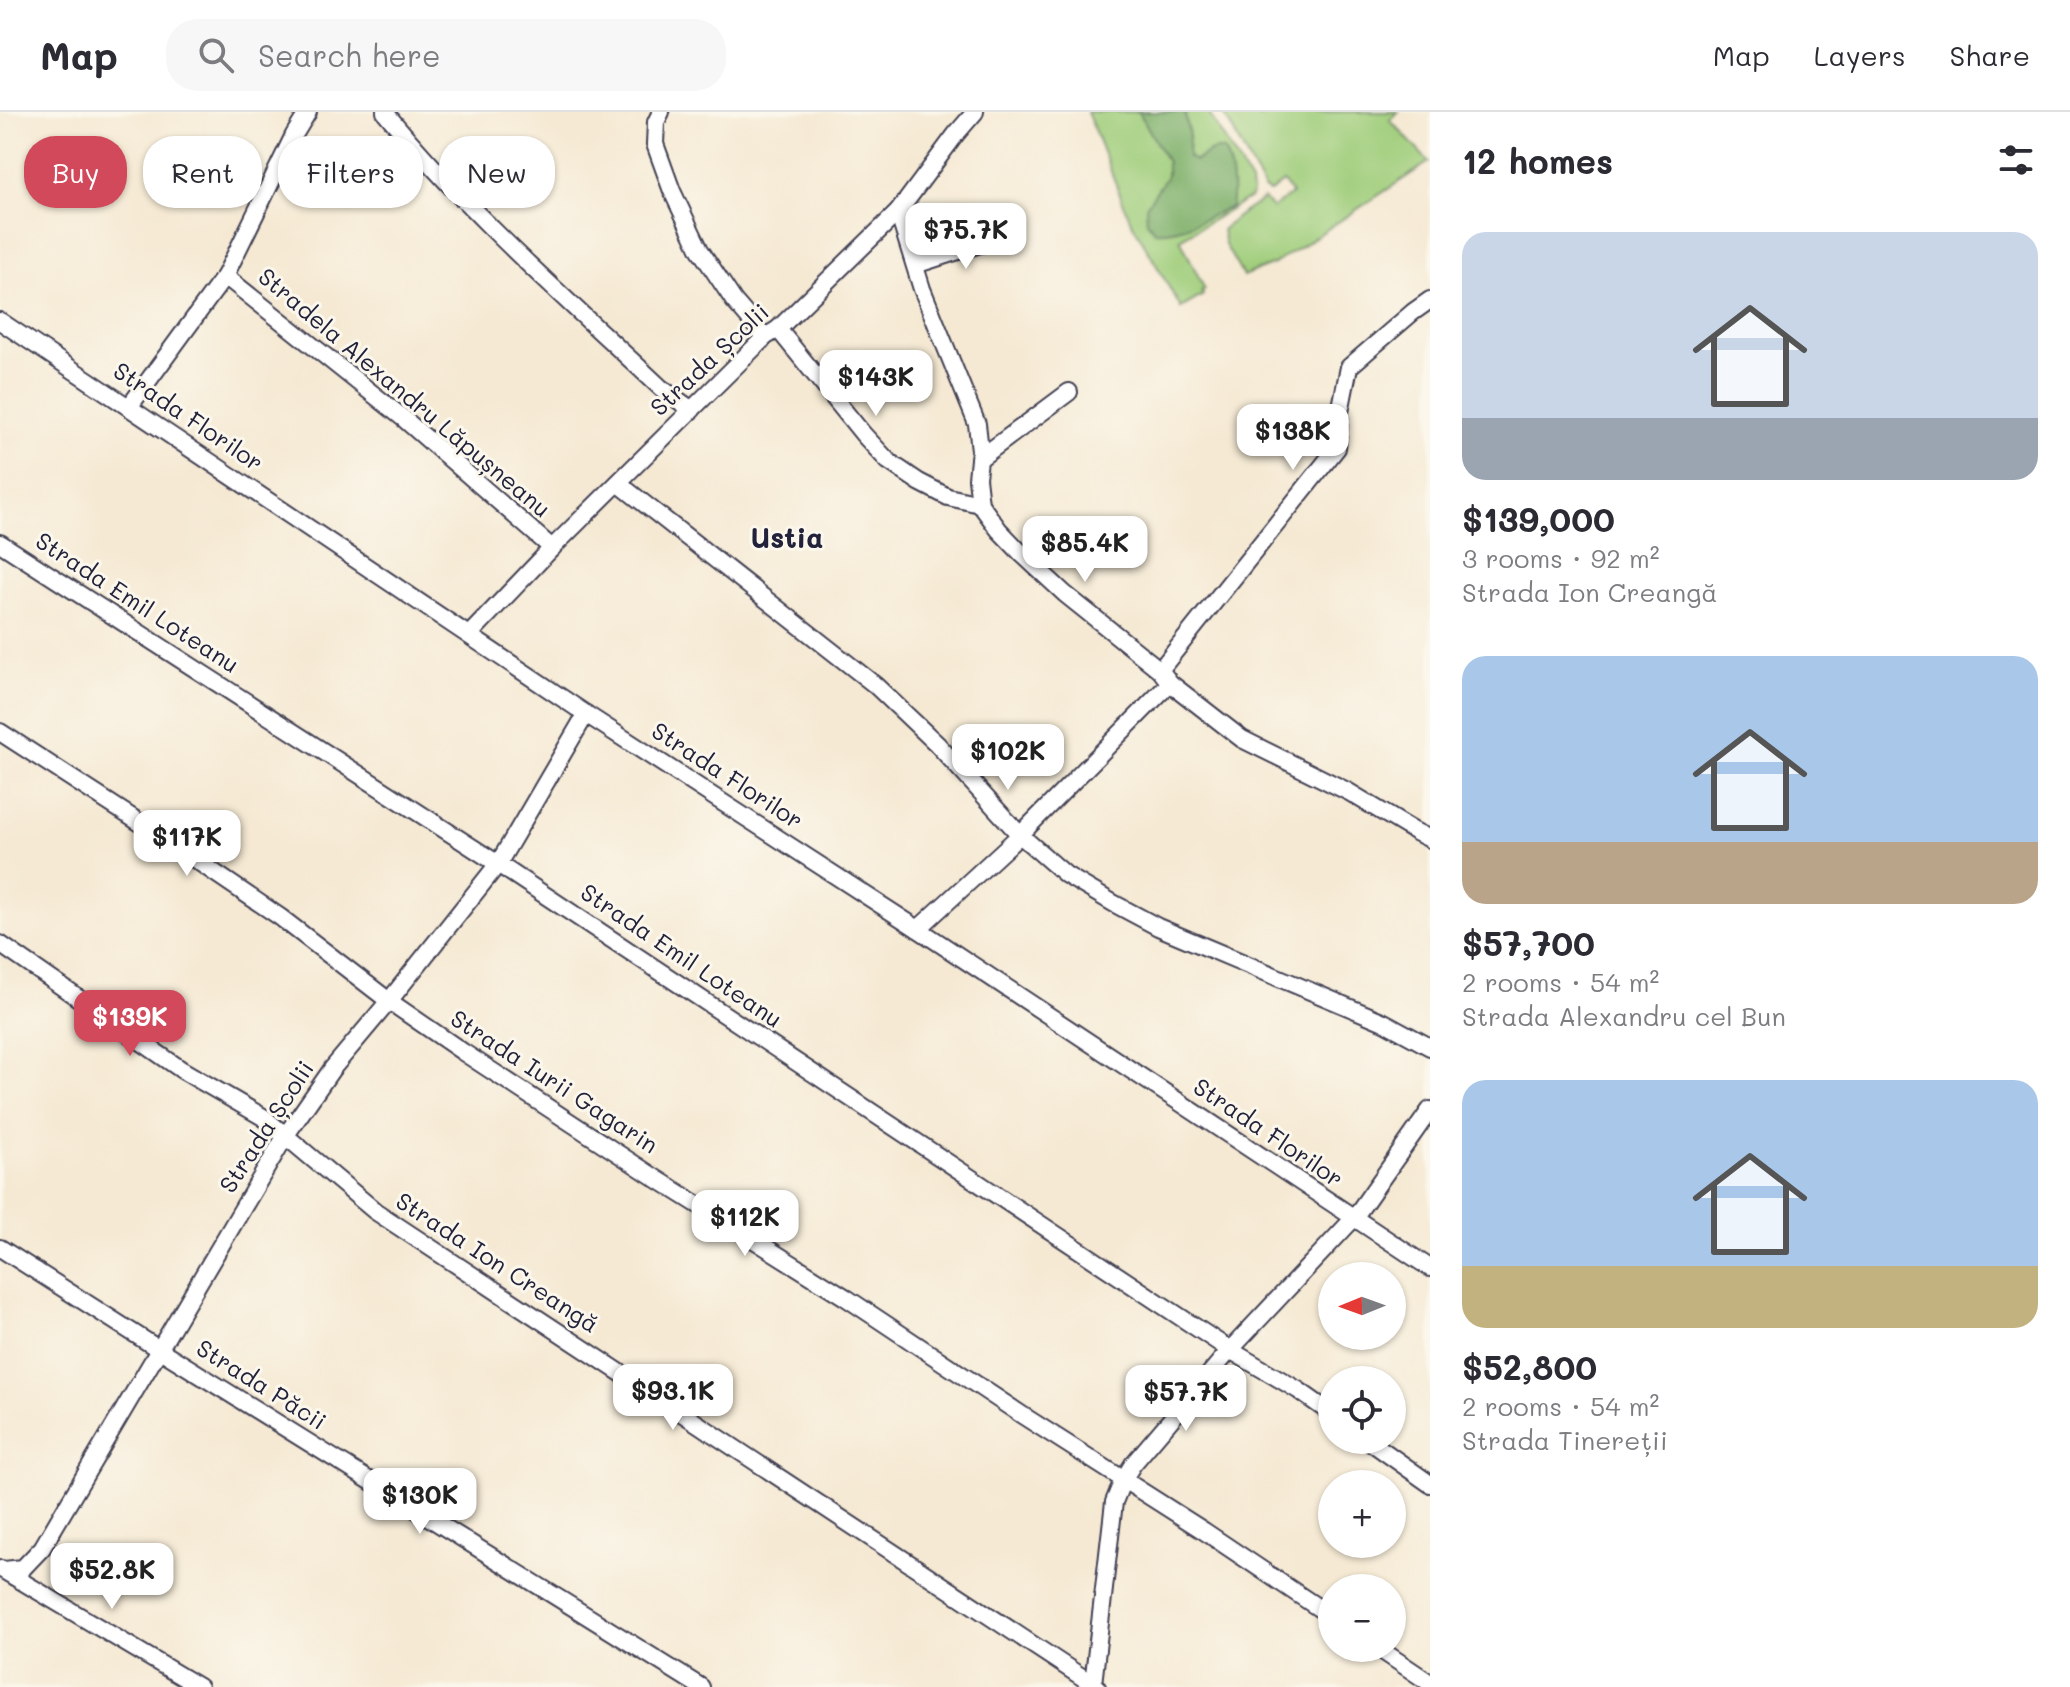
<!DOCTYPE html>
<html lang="en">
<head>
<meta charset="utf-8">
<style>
  body { margin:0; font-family:Mali,sans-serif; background:#f7f7f7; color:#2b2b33; height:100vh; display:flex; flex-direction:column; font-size:30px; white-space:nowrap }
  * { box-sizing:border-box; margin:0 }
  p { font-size:26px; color:#7c7c81 }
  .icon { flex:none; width:44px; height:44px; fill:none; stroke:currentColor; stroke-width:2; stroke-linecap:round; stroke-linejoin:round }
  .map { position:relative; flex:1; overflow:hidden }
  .drawer { display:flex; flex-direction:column; background:#fff; width:640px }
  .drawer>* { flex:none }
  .banner { position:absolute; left:24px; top:24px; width:760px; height:72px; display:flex; gap:16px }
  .needle { width:52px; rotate:269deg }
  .buttons { position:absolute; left:1318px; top:1150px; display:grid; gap:16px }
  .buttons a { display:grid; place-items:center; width:88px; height:88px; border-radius:50%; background:#fff; box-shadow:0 2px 6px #0004; font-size:40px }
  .price { position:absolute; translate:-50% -68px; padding:0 18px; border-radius:16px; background:#fff; color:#222; font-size:26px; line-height:52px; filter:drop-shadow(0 2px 4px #0008) }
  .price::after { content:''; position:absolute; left:50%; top:48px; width:24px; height:18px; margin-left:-12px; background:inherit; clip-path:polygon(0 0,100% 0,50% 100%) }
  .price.selected { background:#d1495b; color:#fff }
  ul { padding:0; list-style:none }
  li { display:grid; align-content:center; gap:16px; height:424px; padding:0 32px }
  li span { display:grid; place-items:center; height:248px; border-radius:24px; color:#555 }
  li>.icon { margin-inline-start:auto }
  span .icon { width:144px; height:144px; fill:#fffc; stroke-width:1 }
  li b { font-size:34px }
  h2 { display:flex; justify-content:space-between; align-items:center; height:96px; padding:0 32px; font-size:34px }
  .tag { padding:0 28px; border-radius:32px; background:#fff; box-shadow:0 2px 6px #0004; font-size:28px; line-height:72px }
  .tag.selected { background:#d1495b; color:#fff }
  header { display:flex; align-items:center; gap:48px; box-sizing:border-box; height:112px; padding:0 40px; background:#fff; border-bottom:2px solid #e1e1e2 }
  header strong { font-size:38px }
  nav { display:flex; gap:44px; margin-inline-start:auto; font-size:28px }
  .search { width:560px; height:72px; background:#f7f7f7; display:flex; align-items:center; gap:20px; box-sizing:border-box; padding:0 28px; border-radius:32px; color:#7c7c81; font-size:30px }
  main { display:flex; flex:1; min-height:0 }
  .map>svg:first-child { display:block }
</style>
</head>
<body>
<header>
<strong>Map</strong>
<div class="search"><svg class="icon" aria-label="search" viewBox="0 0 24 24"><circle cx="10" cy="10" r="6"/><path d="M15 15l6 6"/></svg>Search here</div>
<nav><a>Map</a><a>Layers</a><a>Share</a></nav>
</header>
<main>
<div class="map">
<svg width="1430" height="1575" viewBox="0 0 1430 1575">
  <rect width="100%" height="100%" fill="#fbf7ec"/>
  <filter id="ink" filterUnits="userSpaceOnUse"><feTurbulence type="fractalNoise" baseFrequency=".0125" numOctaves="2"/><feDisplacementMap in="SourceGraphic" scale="16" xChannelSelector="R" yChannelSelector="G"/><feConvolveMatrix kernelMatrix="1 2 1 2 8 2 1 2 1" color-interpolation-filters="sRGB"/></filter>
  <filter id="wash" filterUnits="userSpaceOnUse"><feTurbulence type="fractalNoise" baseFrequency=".006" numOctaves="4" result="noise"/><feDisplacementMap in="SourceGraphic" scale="32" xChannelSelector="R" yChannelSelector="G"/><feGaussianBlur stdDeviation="1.8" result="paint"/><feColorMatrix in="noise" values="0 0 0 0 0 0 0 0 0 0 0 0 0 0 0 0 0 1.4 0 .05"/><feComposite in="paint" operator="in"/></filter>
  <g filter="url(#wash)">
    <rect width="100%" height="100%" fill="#f5e9d3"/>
    <g fill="#a0ce7c" stroke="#61785c" stroke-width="2">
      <polygon points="1087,0 1208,0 1251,71 1252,82 1250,86 1180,127 1205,178 1201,179 1203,183 1181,196 1130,107"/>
      <polygon points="1223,0 1254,0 1259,6 1269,0 1398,0 1390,8 1429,50 1274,152 1243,164 1225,133 1222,118 1238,104 1264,87 1272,96 1292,82 1283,70 1270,80 1264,77"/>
    </g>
    <path fill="#80b16c" stroke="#516a54" stroke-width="2" d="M1139 0H1185L1189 24 1188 45 1195 49C1204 44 1213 35 1224 39 1232 55 1234 78 1231 95 1206 105 1183 121 1155 119L1147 110 1146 94 1167 64V50Z"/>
  </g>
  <g filter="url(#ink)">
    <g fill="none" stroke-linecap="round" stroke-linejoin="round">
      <defs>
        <g id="minor">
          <path d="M385 0C468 101 566 187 661 276L692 298"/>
          <polyline points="661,0 656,10 655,32 672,79 700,138 734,189 765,225"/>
          <polyline points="898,100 922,177 977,312 980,338 977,366 980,392 999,418 1023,443 1065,482 1160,558 1170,571 1242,627 1349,680 1414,719 1430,727"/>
          <polyline points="915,153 1005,124"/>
          <polyline points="225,164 403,306 552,436"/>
          <polyline points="0,209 586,602 918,817 1430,1156"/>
          <polyline points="778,217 863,322 888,349 919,370 948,385 980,392"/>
          <polyline points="129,295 225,164 294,23 308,0"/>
          <polyline points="979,347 1069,280"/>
          <polyline points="618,371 875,573 937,632 1020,723 1066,763 1113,791 1158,815 1384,910 1430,935"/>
          <polyline points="0,431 498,752 1230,1238 1298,1278 1332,1302"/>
          <polyline points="469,523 552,436 765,225 778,217 898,100 956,22 975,0"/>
          <polyline points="1160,558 1337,336 1340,300 1349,255 1413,200 1430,188"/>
          <polyline points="0,620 165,727 280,805 389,889 463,940 657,1067 845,1185 1022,1303 1204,1419 1332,1505"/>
          <polyline points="918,817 1020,723 1170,571"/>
          <polyline points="0,832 182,958 263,1005 375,1099 1097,1575"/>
          <polyline points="0,1136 160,1238 701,1575"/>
          <polyline points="1368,1328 1430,1372"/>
          <polyline points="1,1457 199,1575"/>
          <polyline points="4,1458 23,1456 42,1436 286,1023 332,957 389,889 498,752 586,602"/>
          <polyline points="1378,1536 1430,1571"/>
          <polyline points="1093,1572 1114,1390 1123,1368 1133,1352 1230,1238 1354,1106 1430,998"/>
        </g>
      </defs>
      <use href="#minor" stroke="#424052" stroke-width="20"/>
      <use href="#minor" stroke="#fff" stroke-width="16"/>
    </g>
  </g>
  <g text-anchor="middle" stroke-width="6" stroke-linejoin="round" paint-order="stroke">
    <g font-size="24" fill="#22223b" stroke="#fbf7ec">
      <text transform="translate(710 248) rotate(-43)" y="8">Strada Școlii</text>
      <text transform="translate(404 281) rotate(40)" y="8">Stradela Alexandru Lăpușneanu</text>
      <text transform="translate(188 305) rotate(34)" y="8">Strada Florilor</text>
      <text transform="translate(137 491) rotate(33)" y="8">Strada Emil Loteanu</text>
      <text transform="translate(727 664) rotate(33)" y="8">Strada Florilor</text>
      <text transform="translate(681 844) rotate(34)" y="8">Strada Emil Loteanu</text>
      <text transform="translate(554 970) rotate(33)" y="8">Strada Iurii Gagarin</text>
      <text transform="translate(267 1015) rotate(-57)" y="8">Strada Școlii</text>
      <text transform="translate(1268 1021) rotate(34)" y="8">Strada Florilor</text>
      <text transform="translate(497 1151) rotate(33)" y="8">Strada Ion Creangă</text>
      <text transform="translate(261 1273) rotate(32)" y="8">Strada Păcii</text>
    </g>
    <g font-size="28" font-weight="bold" fill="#22223b" stroke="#fbf7ec">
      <text x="787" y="436">Ustia</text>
    </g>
  </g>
</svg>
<div class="buttons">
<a><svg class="needle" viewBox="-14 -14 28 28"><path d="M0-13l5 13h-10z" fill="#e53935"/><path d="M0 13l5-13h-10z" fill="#7c7c81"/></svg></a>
<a><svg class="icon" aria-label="locate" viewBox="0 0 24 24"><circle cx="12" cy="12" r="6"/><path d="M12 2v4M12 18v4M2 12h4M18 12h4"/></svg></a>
<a>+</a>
<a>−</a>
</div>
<b class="price" style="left:966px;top:159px">$75.7K</b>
<b class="price" style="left:876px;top:306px">$143K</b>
<b class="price" style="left:1293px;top:360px">$138K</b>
<b class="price" style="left:1085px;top:472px">$85.4K</b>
<b class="price" style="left:1008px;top:680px">$102K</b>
<b class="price" style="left:187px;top:766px">$117K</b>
<b class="price selected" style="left:130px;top:946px">$139K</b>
<b class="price" style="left:745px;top:1146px">$112K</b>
<b class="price" style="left:673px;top:1320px">$93.1K</b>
<b class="price" style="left:1186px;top:1321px">$57.7K</b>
<b class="price" style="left:420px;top:1424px">$130K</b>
<b class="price" style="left:112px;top:1499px">$52.8K</b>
<div class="banner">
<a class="tag selected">Buy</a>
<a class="tag">Rent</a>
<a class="tag">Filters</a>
<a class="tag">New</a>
</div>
</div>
<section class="drawer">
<h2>12 homes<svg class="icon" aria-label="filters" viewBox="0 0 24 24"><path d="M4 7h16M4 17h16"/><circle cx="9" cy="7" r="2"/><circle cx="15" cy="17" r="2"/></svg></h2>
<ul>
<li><span style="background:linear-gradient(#c9d6e8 75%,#9aa5b1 0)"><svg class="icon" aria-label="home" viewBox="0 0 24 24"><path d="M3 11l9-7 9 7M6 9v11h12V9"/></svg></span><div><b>$139,000</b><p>3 rooms · 92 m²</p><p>Strada Ion Creangă</p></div></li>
<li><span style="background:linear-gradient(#a9c7e8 75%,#b9a48a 0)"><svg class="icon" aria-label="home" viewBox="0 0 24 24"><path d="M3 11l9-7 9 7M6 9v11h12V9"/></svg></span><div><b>$57,700</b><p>2 rooms · 54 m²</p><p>Strada Alexandru cel Bun</p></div></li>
<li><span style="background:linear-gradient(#a9c7e8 75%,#c2b280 0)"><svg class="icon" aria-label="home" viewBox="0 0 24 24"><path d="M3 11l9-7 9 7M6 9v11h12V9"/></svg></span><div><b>$52,800</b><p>2 rooms · 54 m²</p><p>Strada Tinereții</p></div></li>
</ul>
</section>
</main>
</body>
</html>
